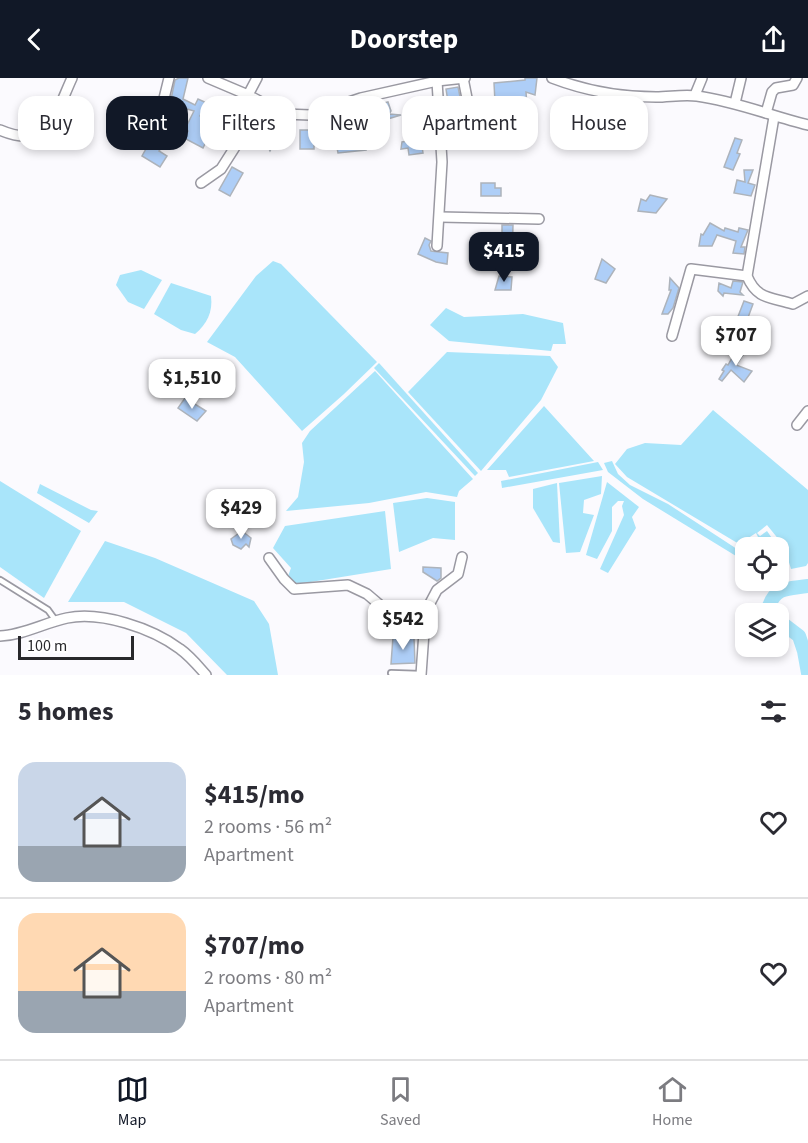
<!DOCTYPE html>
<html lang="en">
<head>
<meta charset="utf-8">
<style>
  body { margin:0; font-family:"Source Sans 3",sans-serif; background:#f2f2f3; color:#2b2b33; height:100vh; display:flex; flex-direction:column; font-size:22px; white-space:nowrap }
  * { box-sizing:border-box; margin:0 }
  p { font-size:20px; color:#7c7c81 }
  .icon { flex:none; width:33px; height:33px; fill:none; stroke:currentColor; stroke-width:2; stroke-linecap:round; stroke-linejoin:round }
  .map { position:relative; height:597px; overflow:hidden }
  .panel { display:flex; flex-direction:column; background:#fff; flex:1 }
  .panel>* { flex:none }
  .hud { position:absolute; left:18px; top:18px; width:772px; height:54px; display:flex; gap:12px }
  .tools { position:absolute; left:735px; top:459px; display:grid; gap:12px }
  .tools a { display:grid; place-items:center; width:54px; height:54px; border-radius:12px; background:#fff; box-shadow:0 3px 9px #0003; font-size:30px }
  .scale { position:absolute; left:18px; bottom:15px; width:116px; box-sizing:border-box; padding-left:6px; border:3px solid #28282b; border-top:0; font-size:16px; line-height:21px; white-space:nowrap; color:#28282b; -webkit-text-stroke:4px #fff; paint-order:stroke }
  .price { position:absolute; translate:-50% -51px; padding:0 14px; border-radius:12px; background:#fff; color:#222; font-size:20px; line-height:39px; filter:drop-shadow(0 2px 3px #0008) }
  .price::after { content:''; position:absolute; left:50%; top:36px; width:18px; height:14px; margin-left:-9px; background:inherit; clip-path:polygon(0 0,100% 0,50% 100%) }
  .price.active { background:#111827; color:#fff }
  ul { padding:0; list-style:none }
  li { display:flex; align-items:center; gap:18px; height:150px; padding:0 18px }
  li+li { border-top:2px solid #e1e1e2 }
  li span { display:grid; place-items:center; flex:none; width:168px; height:120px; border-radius:18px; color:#555 }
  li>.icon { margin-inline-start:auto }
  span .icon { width:72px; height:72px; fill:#fffc; stroke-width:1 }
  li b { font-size:26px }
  h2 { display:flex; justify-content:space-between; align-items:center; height:72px; padding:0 18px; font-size:26px }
  .pill { padding:0 21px; border-radius:18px; background:#fff; box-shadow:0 3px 9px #0003; font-size:21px; line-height:54px }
  .pill.active { background:#111827; color:#fff }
  header { display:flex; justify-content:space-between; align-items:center; height:78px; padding:0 18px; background:#111827; color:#fff; font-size:27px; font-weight:700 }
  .dock { display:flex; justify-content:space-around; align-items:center; height:84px; border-top:2px solid #e1e1e2; background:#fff; font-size:16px; color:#7c7c81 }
  .dock a { display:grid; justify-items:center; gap:3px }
  .dock .active { color:#111827 }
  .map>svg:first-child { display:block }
</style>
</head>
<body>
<header><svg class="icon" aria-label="back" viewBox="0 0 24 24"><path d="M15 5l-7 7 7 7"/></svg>Doorstep<svg class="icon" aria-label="share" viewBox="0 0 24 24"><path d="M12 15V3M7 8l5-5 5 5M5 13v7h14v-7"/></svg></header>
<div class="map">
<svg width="808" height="597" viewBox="0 0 808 597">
  <rect width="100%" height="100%" fill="#fbfafe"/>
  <g fill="#a9e5fa">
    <polygon points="273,183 281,186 377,284 344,316 302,353 235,279 207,264 256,198"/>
    <polygon points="141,192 162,202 144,231 128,224 116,207 120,197"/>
    <path d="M171 205 211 218C213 234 207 246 195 256L181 252 154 236Z"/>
    <polygon points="446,230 464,239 523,236 563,245 566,266 553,266 551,273 449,263 430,247"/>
    <polygon points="447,274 550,278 558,289 541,322 481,393 408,314"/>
    <polygon points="379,285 478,395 475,398 374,290"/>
    <polygon points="375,293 473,401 459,413 457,419 426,414 369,425 286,433 298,419 304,384 302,365 310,353"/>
    <polygon points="544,328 594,383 509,399 506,392 487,392"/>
    <polygon points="713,332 808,412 808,485 806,488 791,491 784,468 767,447 757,455 760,458 767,453 776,466 771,469 761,469 754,463 758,459 756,455 739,466 627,399 615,386 627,371 645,365 681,367"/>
    <polygon points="612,383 618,396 630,407 668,426 737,471 750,463 755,469 746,470 746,502 736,478 643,421 608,394 604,385"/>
    <polygon points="598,384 603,392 502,410 501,403"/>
    <polygon points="602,398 601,416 584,422 583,435 594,437 580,474 566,475 559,405"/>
    <polygon points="0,403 81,453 44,520 0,489"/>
    <polygon points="607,404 639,429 632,439 636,450 608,495 600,491 624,437 622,428 624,423 618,423 612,429 612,453 597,481 586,477"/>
    <polygon points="557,405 560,465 553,464 533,430 533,411"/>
    <polygon points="40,406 91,432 98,433 89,445 37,415"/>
    <polygon points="427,420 455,424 455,462 433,460 399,474 393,425"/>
    <polygon points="385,433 391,491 292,507 287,501 291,490 273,470 285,448"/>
    <polygon points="105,463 155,480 254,523 269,546 278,597 227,597 186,555 124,524 68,524"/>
  </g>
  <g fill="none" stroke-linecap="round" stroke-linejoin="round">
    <g stroke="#a9e5fa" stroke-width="14">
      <path d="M774 536 769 528C776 508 790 511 808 508"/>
      <polyline points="778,542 799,558 804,573 808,595"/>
    </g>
  </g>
  <g fill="#aecef7" stroke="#adb3bb" stroke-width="1.5">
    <polygon points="179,0 188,0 183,21 195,27 198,21 207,25 200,38 215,45 203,70 184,60 188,53 185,51 194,33 170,26 175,2"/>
    <polygon points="525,0 537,0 535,17 526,14 528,44 500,46 499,38 492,39 491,24 495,24 494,5 525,2"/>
    <polygon points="458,9 462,28 449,30 446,11"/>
    <polygon points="142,20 153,24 147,38 152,40 150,50 127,40 130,32 135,35"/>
    <polygon points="388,24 391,33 389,36 401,37 381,43 376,27"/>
    <polygon points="354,29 366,72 338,75 335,59 338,58 332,39"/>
    <polygon points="266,34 278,41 293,43 286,53 282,51 270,73 267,67 251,57"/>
    <polygon points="403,37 420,38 419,53 409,52 410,47 403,46"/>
    <rect x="300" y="52" width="14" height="19"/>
    <polygon points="735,60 742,62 737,75 740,76 733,92 724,89"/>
    <polygon points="421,61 423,75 409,77 408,70 401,71 402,64"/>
    <polygon points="151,62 163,67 159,73 167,78 160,89 142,78"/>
    <polygon points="232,89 243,95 230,118 219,112"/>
    <polygon points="744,92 753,92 748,105 755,107 751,118 734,115 737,102 745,104"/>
    <polygon points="481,105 495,105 495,110 501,110 501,118 481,118"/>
    <polygon points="650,117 667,121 656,135 638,133 641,121 646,123"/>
    <polygon points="710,145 724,153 725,150 738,154 739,150 748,152 741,169 745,169 744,176 733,175 736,163 717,157 712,168 699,168 701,156 703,157"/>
    <polygon points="502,147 513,147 512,182 502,183"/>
    <polygon points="425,160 431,163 429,167 431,173 448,175 447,186 436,184 418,176"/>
    <polygon points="602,181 615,191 606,205 595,201"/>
    <polygon points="499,198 512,199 511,212 495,212"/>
    <polygon points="670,200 679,210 673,230 668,236 662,236 671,212 669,212"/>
    <polygon points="733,203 743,204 740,214 743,217 724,215 723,218 718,213 719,205 731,210"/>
    <polygon points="744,223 753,226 746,245 737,241"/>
    <polygon points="738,269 745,274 736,287 752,293 744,304 731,292 722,303 719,301 724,293 722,292 726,286 728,287"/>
    <polygon points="185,320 206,333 197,343 178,330"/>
    <polygon points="242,453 251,460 249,469 246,466 241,471 233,467 231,461"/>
    <polygon points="423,489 441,490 441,500 437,503 423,494"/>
    <polygon points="393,559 414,560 415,585 391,586"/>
  </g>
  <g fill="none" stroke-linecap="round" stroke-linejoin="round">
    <defs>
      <g id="lane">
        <polyline points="161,37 182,44"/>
        <polyline points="0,502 48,532 56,543"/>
        <polyline points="391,595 421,596"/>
      </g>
      <g id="street">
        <polyline points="208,0 248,17 284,36 310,37 361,20 437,3 465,0"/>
        <polyline points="463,0 474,55"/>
        <path d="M552 0C586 13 620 19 656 19 669 19 684 16 697 18 735 23 771 38 808 47"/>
        <polyline points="437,3 442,84 437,168"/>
        <polyline points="248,17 257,0"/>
        <polyline points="695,17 702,0"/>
        <polyline points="735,25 741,0"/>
        <polyline points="766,35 772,14 776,10 793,7 797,0"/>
        <path d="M774 39 747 198C757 222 771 219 793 226L808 218"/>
        <path d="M0 52C49 73 55 37 72 0"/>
        <polyline points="155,57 169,0"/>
        <polyline points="201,105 221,91 263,25"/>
        <polyline points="440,139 539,141"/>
        <polyline points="672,258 691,191 747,198"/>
        <polyline points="797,347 808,333"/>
        <polyline points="269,480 284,501 294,511 348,507 367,516 394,539 424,554"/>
        <path d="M0 558C23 557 44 545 67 540 101 533 152 550 180 571 190 578 198 588 206 597"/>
        <polyline points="421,597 424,554 428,529 437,512 458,496 462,479"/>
      </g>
    </defs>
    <use href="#lane" stroke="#9a99a2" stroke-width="8"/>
    <use href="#street" stroke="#9a99a2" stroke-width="12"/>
    <use href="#lane" stroke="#fff" stroke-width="4.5"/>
    <use href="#street" stroke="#fff" stroke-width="9"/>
  </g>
</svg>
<div class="tools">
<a><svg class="icon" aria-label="locate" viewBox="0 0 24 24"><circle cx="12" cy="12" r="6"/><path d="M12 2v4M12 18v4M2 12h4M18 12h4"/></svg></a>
<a><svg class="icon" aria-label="layers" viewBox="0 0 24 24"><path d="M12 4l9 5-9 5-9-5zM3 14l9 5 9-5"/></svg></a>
</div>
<div class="scale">100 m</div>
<b class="price active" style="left:504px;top:205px">$415</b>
<b class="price" style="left:736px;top:289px">$707</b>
<b class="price" style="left:192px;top:332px">$1,510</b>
<b class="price" style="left:241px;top:462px">$429</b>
<b class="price" style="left:403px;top:573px">$542</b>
<div class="hud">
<a class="pill">Buy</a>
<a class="pill active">Rent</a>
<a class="pill">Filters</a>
<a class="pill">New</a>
<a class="pill">Apartment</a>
<a class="pill">House</a>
</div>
</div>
<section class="panel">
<h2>5 homes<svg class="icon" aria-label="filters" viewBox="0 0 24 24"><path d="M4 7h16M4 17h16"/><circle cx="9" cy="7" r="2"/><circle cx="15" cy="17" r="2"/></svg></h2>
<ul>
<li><span style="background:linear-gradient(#c9d6e8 70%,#9aa5b1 0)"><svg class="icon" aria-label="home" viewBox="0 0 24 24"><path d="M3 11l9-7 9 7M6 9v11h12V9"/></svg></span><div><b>$415/mo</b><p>2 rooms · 56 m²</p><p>Apartment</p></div><svg class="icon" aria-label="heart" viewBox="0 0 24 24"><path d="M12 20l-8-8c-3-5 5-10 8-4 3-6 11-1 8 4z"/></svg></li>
<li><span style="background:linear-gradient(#ffd9b3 65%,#9aa5b1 0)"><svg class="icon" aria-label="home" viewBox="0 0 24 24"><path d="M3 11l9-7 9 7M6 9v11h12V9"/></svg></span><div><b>$707/mo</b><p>2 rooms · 80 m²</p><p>Apartment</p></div><svg class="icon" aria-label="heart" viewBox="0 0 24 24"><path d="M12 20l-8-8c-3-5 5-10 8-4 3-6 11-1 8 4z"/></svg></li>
</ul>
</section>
<nav class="dock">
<a class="active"><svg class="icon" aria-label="map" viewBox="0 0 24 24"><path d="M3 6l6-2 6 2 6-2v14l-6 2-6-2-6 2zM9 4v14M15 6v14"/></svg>Map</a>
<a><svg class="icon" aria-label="saved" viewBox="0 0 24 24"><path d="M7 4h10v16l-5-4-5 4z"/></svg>Saved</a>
<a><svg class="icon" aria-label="home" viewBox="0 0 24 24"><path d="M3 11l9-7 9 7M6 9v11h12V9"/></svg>Home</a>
</nav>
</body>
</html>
